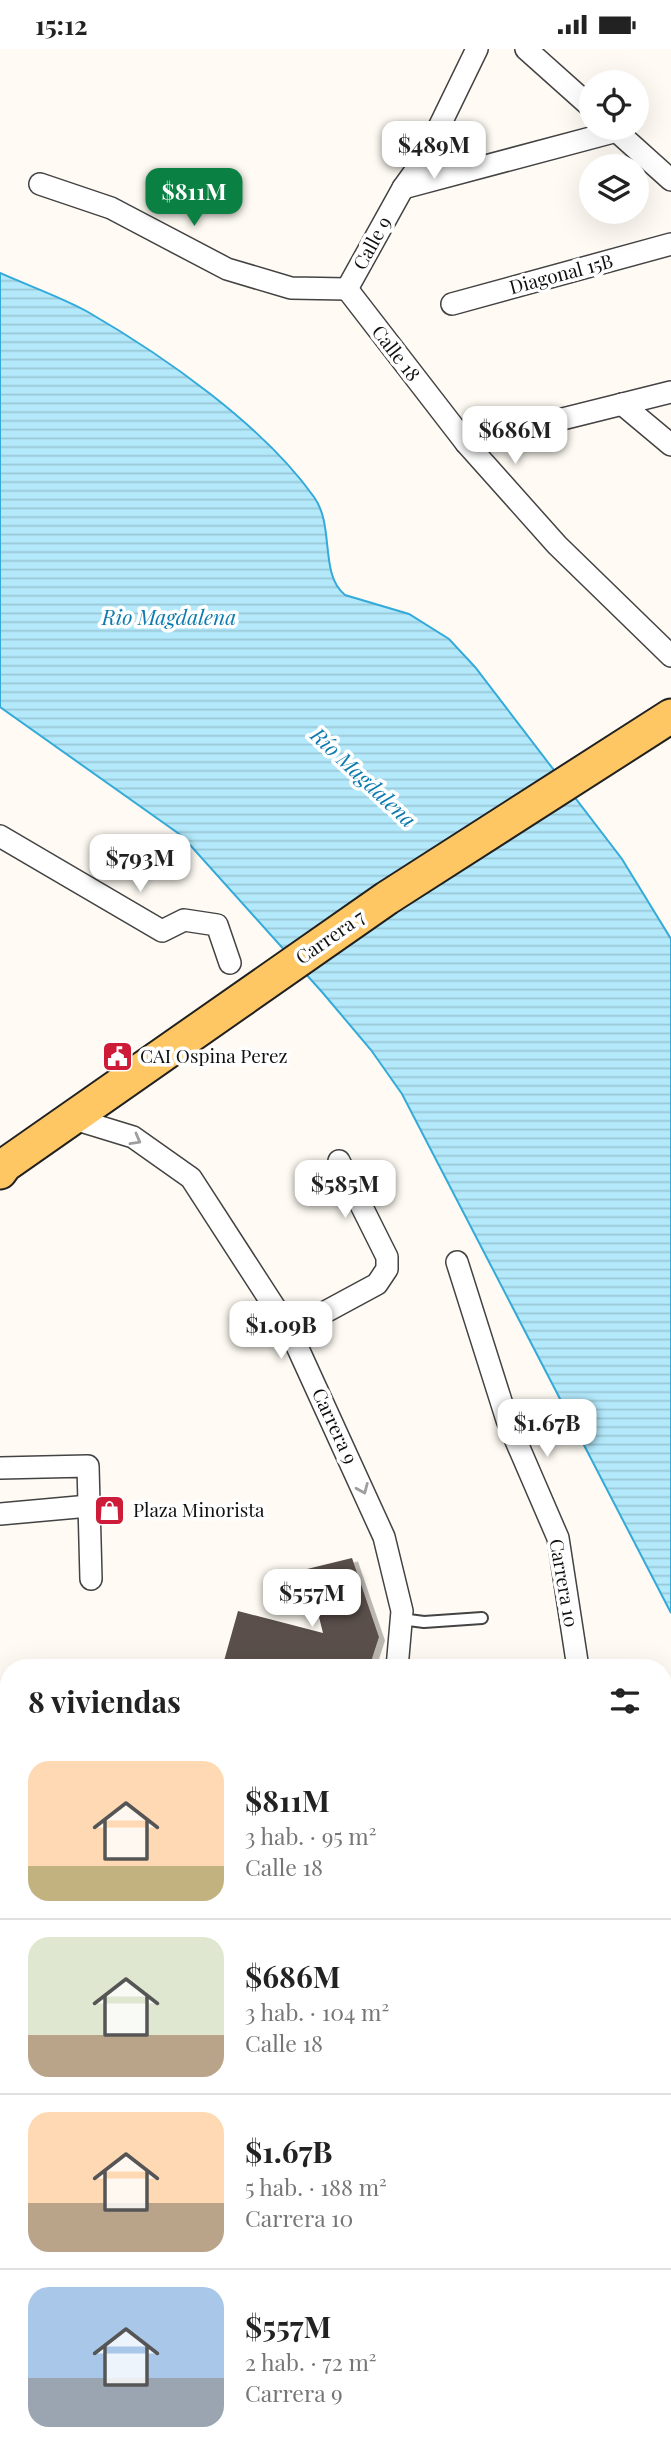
<!DOCTYPE html>
<html lang="es">
<head>
<meta charset="utf-8">
<style>
  body { margin:0; font-family:"Playfair Display",serif; background:#f6f6f6; color:#222; height:100vh; display:flex; flex-direction:column; font-size:26px; white-space:nowrap }
  * { box-sizing:border-box; margin:0 }
  p { font-size:23px; color:#767676 }
  .icon { flex:none; width:38px; height:38px; fill:none; stroke:currentColor; stroke-width:2; stroke-linecap:round; stroke-linejoin:round }
  .map { position:relative; flex:1; overflow:hidden }
  .details { position:absolute; left:0px; top:1610px; width:672px; height:800px; display:flex; flex-direction:column; background:#fff; border-radius:28px 28px 0 0; box-shadow:0 7px 28px #0002 }
  .details>* { flex:none }
  .fabs { position:absolute; left:579px; top:21px; display:grid; gap:14px }
  .fabs a { display:grid; place-items:center; width:70px; height:70px; border-radius:50%; background:#fff; box-shadow:0 7px 28px #0002; font-size:35px }
  .price { position:absolute; translate:-50% -60px; padding:0 16px; border-radius:14px; background:#fff; color:#222; font-size:23px; line-height:46px; filter:drop-shadow(0 2px 4px #0008) }
  .price::after { content:''; position:absolute; left:50%; top:42px; width:21px; height:16px; margin-left:-10px; background:inherit; clip-path:polygon(0 0,100% 0,50% 100%) }
  .price.selected { background:#0b8043; color:#fff }
  ul { padding:0; list-style:none }
  li { display:flex; align-items:center; gap:21px; height:175px; padding:0 28px }
  li+li { border-top:2px solid #e0e0e0 }
  li span { display:grid; place-items:center; flex:none; width:196px; height:140px; border-radius:21px; color:#555 }
  li>.icon { margin-inline-start:auto }
  span .icon { width:84px; height:84px; fill:#fffc; stroke-width:1 }
  li b { font-size:30px }
  h2 { display:flex; justify-content:space-between; align-items:center; height:84px; padding:0 28px; font-size:30px }
  .status { display:flex; justify-content:space-between; align-items:center; height:49px; padding:0 35px; background:#fff; direction:ltr }
  .status svg { height:19px; fill:currentColor }
  .map>svg:first-child { display:block }
</style>
</head>
<body>
<div class="status"><b>15:12</b><svg viewBox="0 0 49 12"><path d="M0 12V9h3v3zM5 12V6h3v6zM10 12V3h3v9zM15 12V0h3v12zM26 1h20v11H26zM47 4h2v5h-2z"/></svg></div>
<div class="map">
<svg width="671" height="2409" viewBox="0 0 671 2409">
  <defs>
    <pattern id="water-rules" width="6" height="5" patternUnits="userSpaceOnUse" patternTransform="scale(1.75)"><rect width="6" height="5" fill="#b3e9fb"/><path d="M0 2.5h6" fill="none" stroke="#99c7d6"/></pattern>
    <filter id="shadow"><feDropShadow dx="6" dy="3.5" stdDeviation="0" flood-color="#0004"/></filter>
  </defs>
  <rect width="100%" height="100%" fill="#fffbf4"/>
  <path fill="url(#water-rules)" stroke="#34aad9" stroke-width="2" d="M0 224C29 237 61 248 88 263 164 307 263 376 314 448 335 477 319 525 345 546L409 565 449 590 475 618 622 810 671 890V1564L402 1045 371 1001 322 943 182 787 0 658Z"/>
  <g fill="#5a4f4b" filter="url(#shadow)">
    <polygon points="352,1509 379,1588 369,1619 222,1619 238,1562 323,1584 307,1520"/>
    <polygon points="0,2282 9,2285 9,2311 0,2307"/>
    <polygon points="0,2327 9,2331 9,2401 48,2401 46,2405 56,2409 0,2409"/>
    <polygon points="71,2401 136,2401 134,2409 106,2403 103,2409 66,2409"/>
    <polygon points="175,2401 234,2401 232,2406 240,2409 172,2409"/>
  </g>
  <g fill="none" stroke-linecap="round" stroke-linejoin="round">
    <defs>
      <polyline id="lane" points="401,1570 424,1573 482,1569"/>
      <g id="street">
        <polyline points="526,0 592,59"/>
        <polyline points="613,79 671,131"/>
        <polyline points="40,135 111,159 227,220 291,239 347,240"/>
        <polyline points="403,139 617,82"/>
        <polyline points="347,240 466,394 557,496 671,607"/>
        <polyline points="347,240 403,139 423,111 477,0"/>
        <polyline points="452,255 671,195"/>
        <polyline points="622,355 671,396"/>
        <polyline points="466,394 671,343"/>
        <polyline points="0,787 162,882 184,871 217,876 230,914"/>
        <polyline points="71,1069 133,1088 191,1129 290,1282 384,1488 402,1562 397,1619"/>
        <polyline points="457,1213 507,1371 558,1489 578,1619"/>
        <polyline points="290,1282 377,1235 387,1220 387,1208 339,1112"/>
        <polyline points="0,1419 88,1417 91,1530"/>
        <polyline points="0,1465 89,1457"/>
        <polyline points="663,1793 671,1799"/>
        <polyline points="0,1847 9,1849"/>
        <polyline points="0,2036 9,2038"/>
        <polyline points="0,2140 9,2119"/>
        <polyline points="663,2259 671,2262"/>
        <polyline points="663,2334 671,2312"/>
        <polyline points="663,2383 671,2383"/>
        <polyline points="519,2401 545,2409"/>
        <polyline points="154,2409 156,2401"/>
        <polyline points="369,2409 372,2401"/>
        <polyline points="638,2409 640,2401"/>
      </g>
      <polyline id="primary" points="0,1123 5,1116 387,849 671,667"/>
    </defs>
    <use href="#lane" stroke="#434343" stroke-width="14"/>
    <use href="#street" stroke="#434343" stroke-width="24"/>
    <use href="#primary" stroke="#212121" stroke-width="37"/>
    <use href="#lane" stroke="#fff" stroke-width="10"/>
    <use href="#street" stroke="#fff" stroke-width="21"/>
    <use href="#primary" stroke="#ffc764" stroke-width="33"/>
  </g>
  <defs><path id="oneway-chevron" d="M-2-3.5L2.5 0L-2 3.5" fill="none" stroke-width="1.6" stroke-linecap="round" stroke-linejoin="round" transform="scale(1.75)"/></defs>
  <g stroke="#9f9f9f">
    <use href="#oneway-chevron" transform="translate(136 1091) rotate(29)"/>
    <use href="#oneway-chevron" transform="translate(363 1440) rotate(67)"/>
  </g>
  <defs>
    <symbol id="civic-square" viewBox="-11 -11 22 22"><rect x="-9" y="-9" width="18" height="18" rx="4" fill="#ce1b38" stroke="#fff"/><path d="M-.6-6.5H3V-4.5H.6V-3L4-1V1h2V6H-6V1h2V-1L-.6-3ZM-1.2 2.5V6h2.4V2.5Z" fill="#fff"/></symbol>
    <symbol id="shop-square" viewBox="-11 -11 22 22"><rect x="-9" y="-9" width="18" height="18" rx="4" fill="#ce1b38" stroke="#fff"/><path d="M-5-2.5h2.3a2.7 3.5 0 0 1 5.4 0H5L5.5 6h-11ZM-1.5-2.5h3a1.5 2.3 0 0 0-3 0Z" fill="#fff"/></symbol>
  </defs>
  <g fill-rule="evenodd">
    <use href="#civic-square" x="100" y="990" width="35" height="35"/>
    <use href="#shop-square" x="92" y="1444" width="35" height="35"/>
  </g>
  <g text-anchor="middle" stroke-width="7" stroke-linejoin="round" paint-order="stroke">
    <g font-size="19" fill="#101010" stroke="#fff">
      <text transform="translate(372 194) rotate(-61)" y="7">Calle 9</text>
      <text transform="translate(561 225) rotate(-15)" y="7">Diagonal 15B</text>
      <text transform="translate(396 304) rotate(52)" y="7">Calle 18</text>
      <text transform="translate(330 888) rotate(-35)" y="7">Carrera 7</text>
      <text transform="translate(335 1377) rotate(65)" y="7">Carrera 9</text>
      <text transform="translate(564 1534) rotate(80)" y="7">Carrera 10</text>
    </g>
    <g font-size="19" fill="#101010" stroke="#fff" text-anchor="start">
      <text x="140" y="1014">CAI Ospina Perez</text>
      <text x="133" y="1468">Plaza Minorista</text>
    </g>
    <g font-size="21" font-style="italic" fill="#0d7baf" stroke="#fff">
      <text x="169" y="576">Rio Magdalena</text>
      <text transform="translate(363 729) rotate(43)" y="7">Río Magdalena</text>
    </g>
  </g>
</svg>
<div class="fabs">
<a><svg class="icon" aria-label="locate" viewBox="0 0 24 24"><circle cx="12" cy="12" r="6"/><path d="M12 2v4M12 18v4M2 12h4M18 12h4"/></svg></a>
<a><svg class="icon" aria-label="layers" viewBox="0 0 24 24"><path d="M12 4l9 5-9 5-9-5zM3 14l9 5 9-5"/></svg></a>
</div>
<b class="price" style="left:434px;top:132px">$489M</b>
<b class="price selected" style="left:194px;top:179px">$811M</b>
<b class="price" style="left:515px;top:417px">$686M</b>
<b class="price" style="left:140px;top:845px">$793M</b>
<b class="price" style="left:345px;top:1171px">$585M</b>
<b class="price" style="left:281px;top:1312px">$1.09B</b>
<b class="price" style="left:547px;top:1410px">$1.67B</b>
<b class="price" style="left:312px;top:1580px">$557M</b>
<section class="details">
<h2>8 viviendas<svg class="icon" aria-label="filters" viewBox="0 0 24 24"><path d="M4 7h16M4 17h16"/><circle cx="9" cy="7" r="2"/><circle cx="15" cy="17" r="2"/></svg></h2>
<ul>
<li><span style="background:linear-gradient(#ffd9b3 75%,#c2b280 0)"><svg class="icon" aria-label="home" viewBox="0 0 24 24"><path d="M3 11l9-7 9 7M6 9v11h12V9"/></svg></span><div><b>$811M</b><p>3 hab. · 95 m²</p><p>Calle 18</p></div></li>
<li><span style="background:linear-gradient(#dfe7d0 70%,#b9a48a 0)"><svg class="icon" aria-label="home" viewBox="0 0 24 24"><path d="M3 11l9-7 9 7M6 9v11h12V9"/></svg></span><div><b>$686M</b><p>3 hab. · 104 m²</p><p>Calle 18</p></div></li>
<li><span style="background:linear-gradient(#ffd9b3 65%,#b9a48a 0)"><svg class="icon" aria-label="home" viewBox="0 0 24 24"><path d="M3 11l9-7 9 7M6 9v11h12V9"/></svg></span><div><b>$1.67B</b><p>5 hab. · 188 m²</p><p>Carrera 10</p></div></li>
<li><span style="background:linear-gradient(#a9c7e8 65%,#9aa5b1 0)"><svg class="icon" aria-label="home" viewBox="0 0 24 24"><path d="M3 11l9-7 9 7M6 9v11h12V9"/></svg></span><div><b>$557M</b><p>2 hab. · 72 m²</p><p>Carrera 9</p></div></li>
</ul>
</section>
</div>
</body>
</html>
